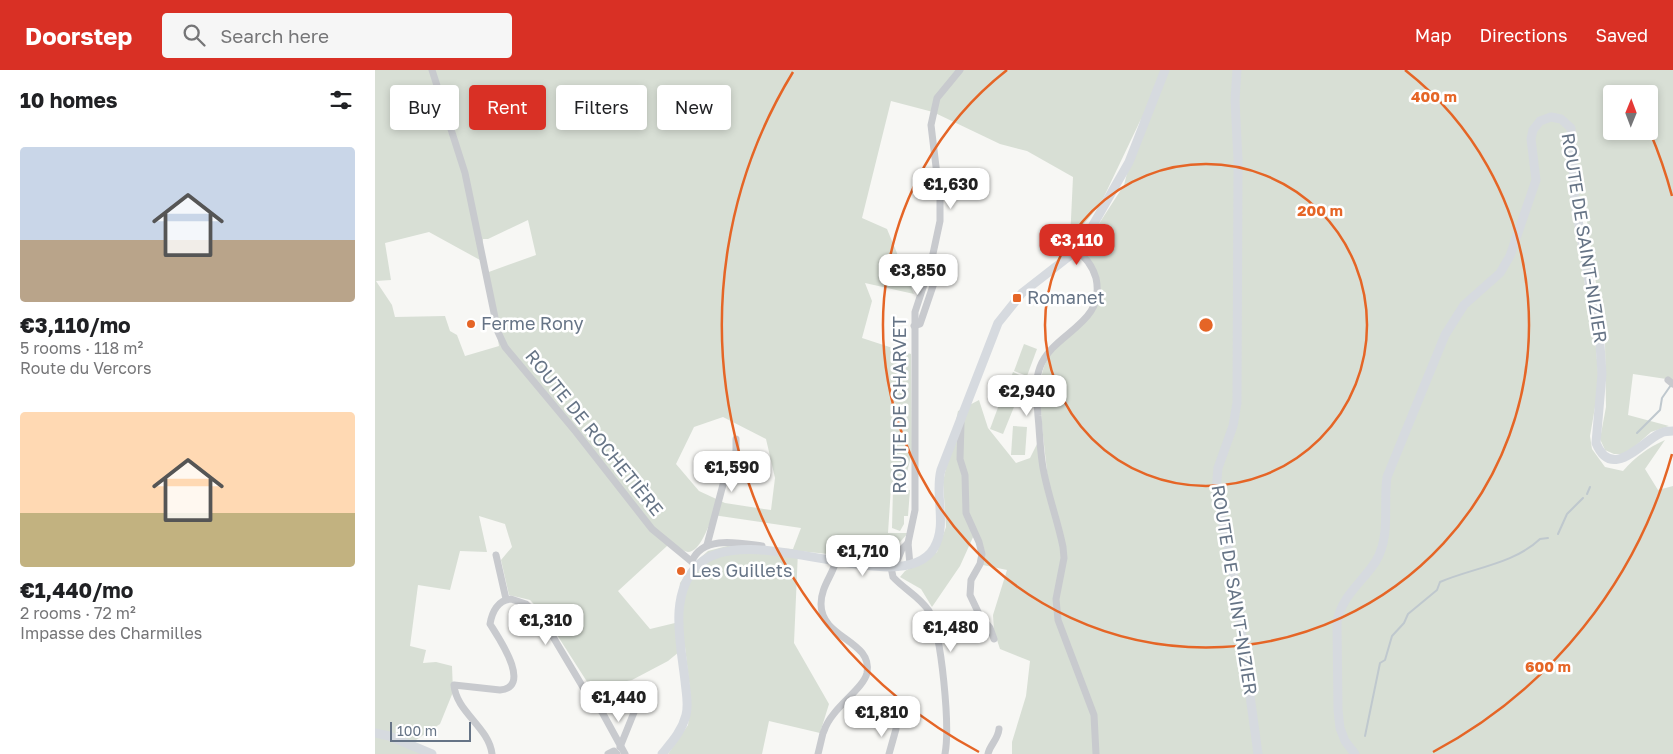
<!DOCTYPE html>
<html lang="en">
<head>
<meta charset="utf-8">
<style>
  body { margin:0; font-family:"Golos Text",sans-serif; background:#f6f6f6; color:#202124; height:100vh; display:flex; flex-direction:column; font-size:19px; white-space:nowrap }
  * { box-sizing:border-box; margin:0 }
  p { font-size:16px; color:#757577 }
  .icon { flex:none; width:28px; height:28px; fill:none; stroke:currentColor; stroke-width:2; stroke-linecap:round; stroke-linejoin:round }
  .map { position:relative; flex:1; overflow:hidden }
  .details { display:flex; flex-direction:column; background:#fff; width:375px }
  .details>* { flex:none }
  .hud { position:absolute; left:15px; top:15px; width:475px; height:45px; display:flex; gap:10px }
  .needle { width:32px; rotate:1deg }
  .controls { position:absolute; left:1228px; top:15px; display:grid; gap:10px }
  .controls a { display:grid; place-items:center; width:55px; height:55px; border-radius:5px; background:#fff; box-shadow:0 2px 8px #0003; font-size:25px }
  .scale { position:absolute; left:15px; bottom:12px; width:81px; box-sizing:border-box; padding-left:5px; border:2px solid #667486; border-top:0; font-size:14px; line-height:18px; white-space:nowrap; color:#667486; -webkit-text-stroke:4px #fff; paint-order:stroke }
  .price { position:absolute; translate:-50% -42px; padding:0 11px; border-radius:10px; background:#fff; color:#222; font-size:16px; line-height:32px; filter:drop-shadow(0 1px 2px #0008) }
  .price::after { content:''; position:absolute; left:50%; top:30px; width:15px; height:11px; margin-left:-8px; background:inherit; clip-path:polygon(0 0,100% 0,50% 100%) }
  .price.on { background:#d93025; color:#fff }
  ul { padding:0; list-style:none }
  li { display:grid; align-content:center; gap:10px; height:265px; padding:0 20px }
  li span { display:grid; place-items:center; height:155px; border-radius:5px; color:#555 }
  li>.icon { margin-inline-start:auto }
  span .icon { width:90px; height:90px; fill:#fffc; stroke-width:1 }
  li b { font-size:21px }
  h2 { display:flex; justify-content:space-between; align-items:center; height:60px; padding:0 20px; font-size:21px }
  .tag { padding:0 18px; border-radius:5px; background:#fff; box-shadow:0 2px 8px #0003; font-size:18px; line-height:45px }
  .tag.on { background:#d93025; color:#fff }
  header { display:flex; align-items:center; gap:30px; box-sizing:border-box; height:70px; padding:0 25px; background:#d93025; color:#fff }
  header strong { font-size:24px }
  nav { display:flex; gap:28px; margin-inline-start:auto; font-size:18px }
  .search { width:350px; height:45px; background:#f6f6f6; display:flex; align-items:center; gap:12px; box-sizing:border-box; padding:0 18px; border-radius:5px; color:#757577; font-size:19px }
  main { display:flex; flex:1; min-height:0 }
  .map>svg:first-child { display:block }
</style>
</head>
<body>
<header>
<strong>Doorstep</strong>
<div class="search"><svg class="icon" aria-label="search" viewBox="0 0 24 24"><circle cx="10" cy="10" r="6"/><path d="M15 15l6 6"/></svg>Search here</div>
<nav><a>Map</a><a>Directions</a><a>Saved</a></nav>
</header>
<main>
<section class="details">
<h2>10 homes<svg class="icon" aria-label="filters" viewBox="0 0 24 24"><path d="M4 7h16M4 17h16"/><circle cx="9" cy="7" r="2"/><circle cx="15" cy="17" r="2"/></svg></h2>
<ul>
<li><span style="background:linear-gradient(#c9d6e8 60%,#b9a48a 0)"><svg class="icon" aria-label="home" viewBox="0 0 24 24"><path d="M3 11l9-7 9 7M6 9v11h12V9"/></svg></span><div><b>€3,110/mo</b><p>5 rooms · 118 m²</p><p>Route du Vercors</p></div></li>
<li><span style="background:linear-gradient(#ffd9b3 65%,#c2b280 0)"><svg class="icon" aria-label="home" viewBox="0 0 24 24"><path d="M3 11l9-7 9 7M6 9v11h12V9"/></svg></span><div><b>€1,440/mo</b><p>2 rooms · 72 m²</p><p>Impasse des Charmilles</p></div></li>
</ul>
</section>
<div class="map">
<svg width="1298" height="684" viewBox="0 0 1298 684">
  <rect width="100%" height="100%" fill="#f7f7f4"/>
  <g fill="#d8dfd5" fill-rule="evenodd">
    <path d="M0 0H1298V310L1258 304 1253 345 1294 356 1276 362 1257 379 1247 384H1239L1230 380 1225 369 1231 337 1230 274 1209 131 1195 128 1221 278 1224 314 1215 366 1217 379 1230 397 1248 401C1261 386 1273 378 1290 370L1270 399 1283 420 1298 416V684H637V672L651 626 655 591 625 579 619 561 618 545 632 500 608 495 599 465 585 496 557 537 546 519 525 507 530 501 562 482 571 457 568 412 583 341 604 330 613 358 641 393 655 388 663 372 673 411C671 384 660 320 669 297 677 275 703 257 720 240L721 199 707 180 749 115 766 49 725 135 695 170 698 107 652 81 625 74 558 42 516 31 487 148 512 159 539 224 490 213 497 231 487 268 536 284 537 383 529 413 516 417 513 463H533L512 487 504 489 423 481 419 573 454 634 445 663 394 651 387 684H293L313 655 316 629 310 577 293 591 257 610 216 618 170 546 155 530 134 525 126 490 137 477 130 454 104 446 112 482 85 481 75 520 43 515 35 576 51 580 48 593 61 592 77 596 78 622 65 654 32 676 50 684H0ZM1236 24H1274V61H1236ZM153 150 161 185 111 203 124 276 90 286 82 265 75 261 70 246 20 247 17 235 1 211 16 210 10 173 54 162 105 190 108 169H113ZM348 347 391 369 400 408 396 440 350 433 324 421 301 394 319 357ZM338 445 426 458 418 479 352 476 333 481 317 495 305 513 300 553 275 559 243 521 292 476 297 475C302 477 308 481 313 482 325 482 334 455 338 445Z"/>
    <polygon points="649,274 662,279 652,306 639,301"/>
    <polygon points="638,302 651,308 641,334 628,329"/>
    <polygon points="625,332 639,337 628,364 615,359"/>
    <polygon points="638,356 652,357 650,385 636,385"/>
    <polygon points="518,418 535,420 533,446 529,446 529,454 525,461 517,458"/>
  </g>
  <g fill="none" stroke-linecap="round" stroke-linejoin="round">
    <g stroke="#bfc8ce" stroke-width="2">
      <polyline points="1262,363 1285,340 1287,328 1296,315"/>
      <polyline points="1212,424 1215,417"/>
      <polyline points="1183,464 1192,444 1208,428"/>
      <path d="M990 666 1005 593 1010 590 1017 566 1029 553 1033 544 1062 520 1065 512C1097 498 1139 494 1165 469L1173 468"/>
    </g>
    <g stroke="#c8cace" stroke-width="7">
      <polyline points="57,0 90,103 123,262 130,277 201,362 277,459 322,496"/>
      <path d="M701 181C711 187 718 198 721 208 731 255 679 261 665 297 659 313 662 329 663 346 665 365 665 385 669 403 674 428 683 452 688 477L689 488 681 529 683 550 719 645 721 684"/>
      <polyline points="539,256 545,254 559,213"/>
      <polyline points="1293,310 1298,314"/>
      <polyline points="586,353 585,389 590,405 591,443 604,472 607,484 605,494 596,510 595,525 604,544 615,558 619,569"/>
      <polyline points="332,475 350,407 361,381 361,369"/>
      <polyline points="121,485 131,529"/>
      <path d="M317 491C328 465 364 473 387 476"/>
      <polyline points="535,495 533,473 540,440 540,242 556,193 565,151 565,130 556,55 562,28 585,0"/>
      <polyline points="520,496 527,479 533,473"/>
      <path d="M516 497 518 507C530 520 544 526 554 541 567 564 575 657 570 684"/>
      <path d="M449 661C456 638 488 620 492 603 498 570 446 569 446 534 446 517 457 506 461 491"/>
      <polyline points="245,677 262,635"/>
      <path d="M117 684C114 657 81 642 79 615L125 620C158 617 123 567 115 554 117 542 123 530 136 529L151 534 168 550 209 619 227 642 250 684"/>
      <polyline points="233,684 239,681 242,684"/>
      <polyline points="443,684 448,663"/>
      <polyline points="514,684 521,659"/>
      <path d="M613 684C615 674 623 670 624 659"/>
    </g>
    <g stroke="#d6dadf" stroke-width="9">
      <polyline points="862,0 860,30 863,90 862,333 858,356 843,398 841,421 858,501 883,684"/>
      <polyline points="0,663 14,666 57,684"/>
      <path d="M287 684C297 672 307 661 311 645 314 634 311 623 310 611 306 574 293 525 323 495 373 446 526 533 559 478 573 454 559 426 566 400L623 253 647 223 701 181 710 169 754 92 790 0"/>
      <path d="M980 684 970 671 965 658 963 640 962 552C967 525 987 513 1001 491 1016 466 1008 434 1012 407L1070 265 1089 235 1125 203 1135 186 1161 110 1156 69 1158 60 1165 51 1176 47 1186 49 1196 58 1200 133 1225 274 1227 304 1221 373C1237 412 1267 371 1286 363 1290 361 1294 361 1298 361"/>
    </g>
  </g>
  <g fill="none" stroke="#e56526" stroke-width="2.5">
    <circle cx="831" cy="255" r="161"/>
    <path d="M1030 0A323 323 0 1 1 632 0"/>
    <path d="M1297 384A484 484 0 0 1 1058 682M604 682A484 484 0 0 1 418 2M1275 62A484 484 0 0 1 1297 126"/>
  </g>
  <g fill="#e56526" stroke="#fff" stroke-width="2">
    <rect x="637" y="223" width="10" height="10" rx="2.5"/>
    <circle cx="96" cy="254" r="5"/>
    <circle cx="306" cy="501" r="5"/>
  </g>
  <g text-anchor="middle" stroke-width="5" stroke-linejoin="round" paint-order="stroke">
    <g font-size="18" fill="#667486" stroke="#fff">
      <text transform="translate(1209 168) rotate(81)" y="6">ROUTE DE SAINT-NIZIER</text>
      <text transform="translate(525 335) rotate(-90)" y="6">ROUTE DE CHARVET</text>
      <text transform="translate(219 363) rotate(51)" y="6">ROUTE DE ROCHETIÈRE</text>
      <text transform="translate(859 520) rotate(81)" y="6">ROUTE DE SAINT-NIZIER</text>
    </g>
    <g font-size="18" fill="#667486" stroke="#fff" text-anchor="start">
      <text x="652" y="234">Romanet</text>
      <text x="106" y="260">Ferme Rony</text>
      <text x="316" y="507">Les Guillets</text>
    </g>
  </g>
  <circle cx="831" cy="255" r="8" fill="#e56526" stroke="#fff" stroke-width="2.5"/>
  <g font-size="15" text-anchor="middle" font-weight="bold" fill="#e56526" stroke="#fff" stroke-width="5" stroke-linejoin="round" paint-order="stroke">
    <text x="1059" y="32">400 m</text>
    <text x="945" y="146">200 m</text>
    <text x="1173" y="602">600 m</text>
  </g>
</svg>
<div class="controls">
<a><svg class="needle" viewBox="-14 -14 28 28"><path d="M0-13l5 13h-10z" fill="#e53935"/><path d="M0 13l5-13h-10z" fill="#757577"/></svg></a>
</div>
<div class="scale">100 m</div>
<b class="price" style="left:576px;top:140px">€1,630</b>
<b class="price on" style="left:702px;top:196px">€3,110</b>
<b class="price" style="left:543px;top:226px">€3,850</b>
<b class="price" style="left:652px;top:347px">€2,940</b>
<b class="price" style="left:357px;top:423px">€1,590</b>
<b class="price" style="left:488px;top:507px">€1,710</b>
<b class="price" style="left:171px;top:576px">€1,310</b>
<b class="price" style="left:576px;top:583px">€1,480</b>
<b class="price" style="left:244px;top:653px">€1,440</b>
<b class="price" style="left:507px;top:668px">€1,810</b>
<div class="hud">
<a class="tag">Buy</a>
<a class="tag on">Rent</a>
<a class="tag">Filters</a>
<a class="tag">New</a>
</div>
</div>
</main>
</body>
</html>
